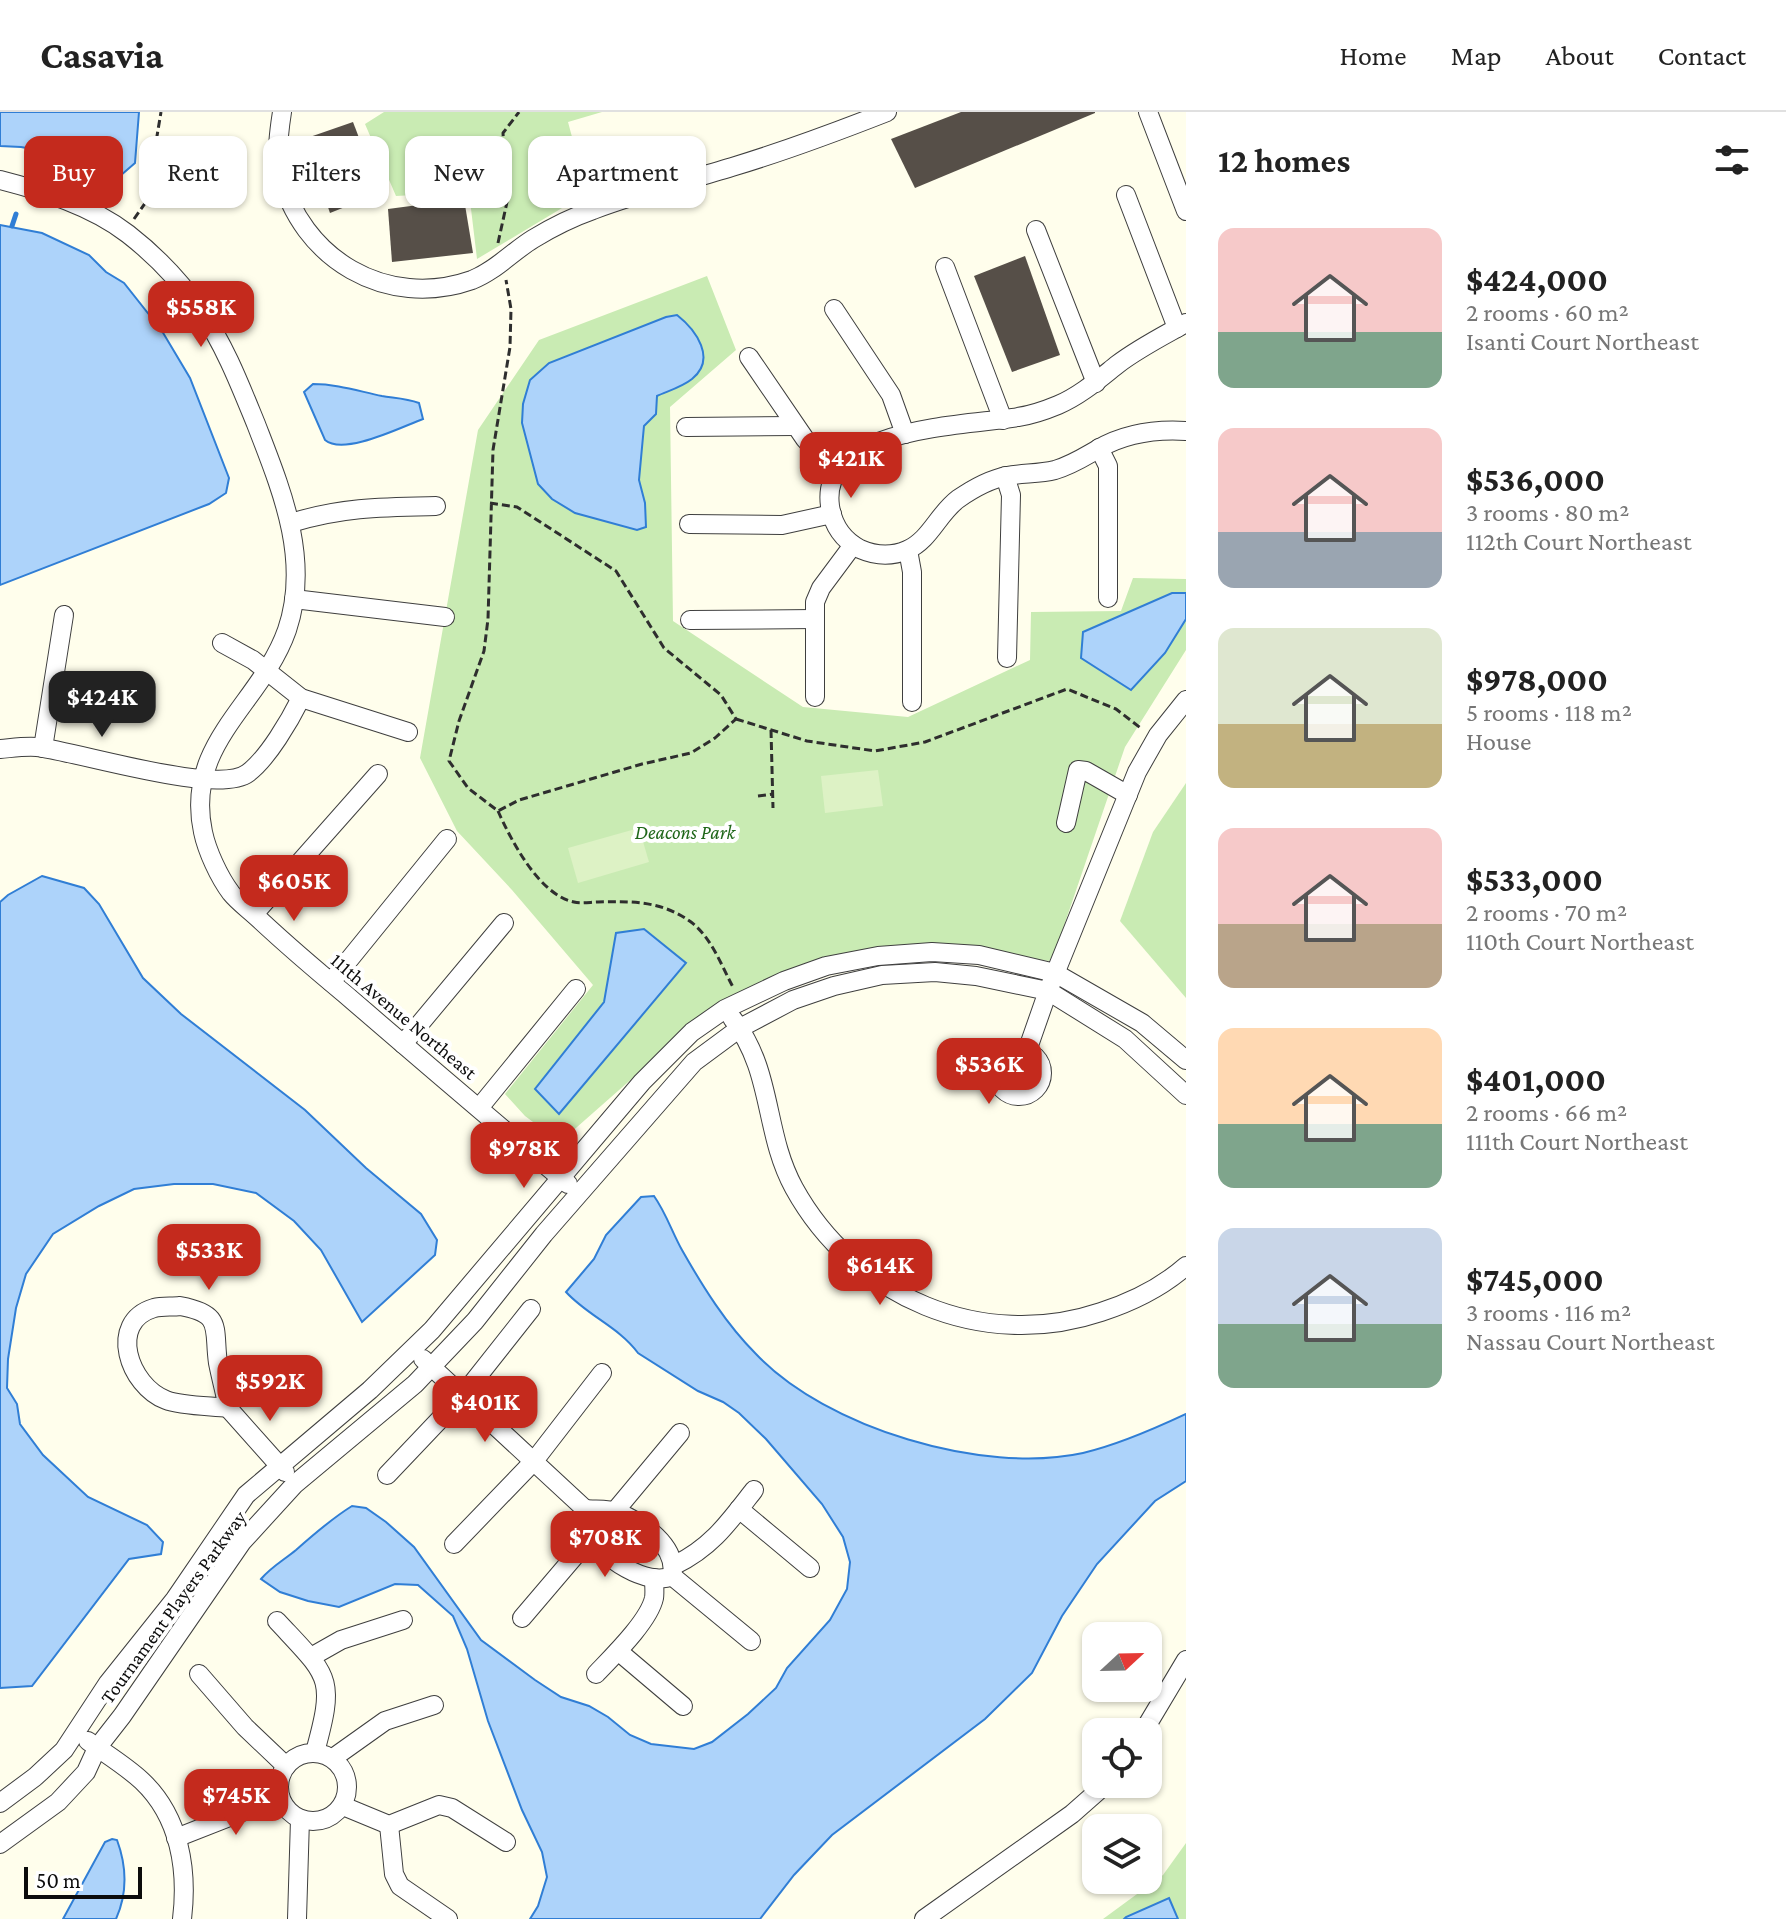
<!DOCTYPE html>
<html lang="en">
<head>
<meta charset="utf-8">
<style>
  body { margin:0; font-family:"Crimson Pro",serif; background:#f6f6f6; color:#222; height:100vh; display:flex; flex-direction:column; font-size:30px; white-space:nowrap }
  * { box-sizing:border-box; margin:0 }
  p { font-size:26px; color:#767676 }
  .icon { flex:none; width:44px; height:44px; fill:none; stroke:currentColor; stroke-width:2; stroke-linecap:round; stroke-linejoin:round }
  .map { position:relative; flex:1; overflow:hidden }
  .side { display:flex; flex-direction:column; background:#fff; width:600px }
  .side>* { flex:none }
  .banner { position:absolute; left:24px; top:24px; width:760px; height:72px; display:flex; gap:16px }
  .needle { width:52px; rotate:68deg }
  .fabs { position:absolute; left:1082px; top:1510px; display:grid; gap:16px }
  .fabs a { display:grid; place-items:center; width:80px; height:80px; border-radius:16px; background:#fff; box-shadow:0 2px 6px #0004; font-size:40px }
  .scale { position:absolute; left:24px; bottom:20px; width:118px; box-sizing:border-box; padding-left:8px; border:4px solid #0c0c0c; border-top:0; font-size:22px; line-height:28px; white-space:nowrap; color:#0c0c0c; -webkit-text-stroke:6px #fff; paint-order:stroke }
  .price { position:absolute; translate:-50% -68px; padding:0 18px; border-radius:16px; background:#c42a1d; color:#fff; font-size:26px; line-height:52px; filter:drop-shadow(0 2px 4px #0008) }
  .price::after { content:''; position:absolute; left:50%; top:48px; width:24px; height:18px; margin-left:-12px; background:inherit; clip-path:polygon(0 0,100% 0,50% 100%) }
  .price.on { background:#222; color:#fff }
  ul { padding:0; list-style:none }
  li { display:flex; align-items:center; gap:24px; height:200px; padding:0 32px }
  li span { display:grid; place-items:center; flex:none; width:224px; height:160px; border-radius:16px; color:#555 }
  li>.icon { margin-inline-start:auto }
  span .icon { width:96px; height:96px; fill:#fffc; stroke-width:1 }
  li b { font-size:34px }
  h2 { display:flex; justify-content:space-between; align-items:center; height:96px; padding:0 32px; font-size:34px }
  .tag { padding:0 28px; border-radius:16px; background:#fff; box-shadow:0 2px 6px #0004; font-size:28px; line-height:72px }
  .tag.on { background:#c42a1d; color:#fff }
  header { display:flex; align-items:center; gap:48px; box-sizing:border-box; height:112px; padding:0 40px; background:#fff; border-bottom:2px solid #e0e0e0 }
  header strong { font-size:38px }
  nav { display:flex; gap:44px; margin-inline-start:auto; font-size:28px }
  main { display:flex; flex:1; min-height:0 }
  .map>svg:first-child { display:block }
</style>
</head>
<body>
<header>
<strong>Casavia</strong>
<nav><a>Home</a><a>Map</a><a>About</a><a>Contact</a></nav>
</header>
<main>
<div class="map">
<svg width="1186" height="1807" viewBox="0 0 1186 1807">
  <rect width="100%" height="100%" fill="#fffeec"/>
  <g fill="#c9ebb3">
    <polygon points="384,0 602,0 568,10 587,81 477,147 469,80 396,84 365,12"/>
    <polygon points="707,164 736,238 670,295 673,509 803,595 908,605 1030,548 1031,500 1121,499 1133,466 1186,467 1186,538 1125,635 1055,840 1049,849 930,831 877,835 816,849 677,927 560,1030 525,1004 505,982 593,873 512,778 457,719 420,646 478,318 539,228"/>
    <polygon points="1186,671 1186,886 1120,809 1153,720"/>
    <polygon points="1186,1731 1186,1807 1103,1807 1163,1763"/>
  </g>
  <g fill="#ddf2c5">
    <polygon points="878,658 883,694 825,701 821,664"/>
    <polygon points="639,716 649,750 578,771 568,736"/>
  </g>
  <g fill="#add3fa" stroke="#307ed5" stroke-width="2">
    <polygon points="0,0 139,0 135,51 120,64 104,64 43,39 21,35 0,34"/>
    <polygon points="0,113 42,121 89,143 106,160 124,171 162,219 190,266 229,366 226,381 209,392 0,473"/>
    <path d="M677 203C696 218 717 247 692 267 682 275 668 279 657 284L656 302 644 314 639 368 645 391 646 415 637 418 575 401 552 387 538 372 522 311 523 292 530 268 549 251 666 205Z"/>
    <path d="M313 272C337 272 358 279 382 284 394 286 406 286 419 291L423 307C401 315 344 344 325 328L304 280Z"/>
    <polygon points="1172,481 1186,481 1186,507 1165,541 1131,578 1081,546 1083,520"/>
    <polygon points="42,764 84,776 99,792 143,866 181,902 305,998 366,1056 421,1102 437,1128 435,1143 362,1210 321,1138 294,1109 256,1081 213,1072 174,1072 134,1077 99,1094 53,1122 26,1162 16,1196 8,1247 7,1276 17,1292 20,1312 43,1343 88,1385 147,1413 163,1430 161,1442 129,1447 32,1574 0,1576 0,790 8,783"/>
    <polygon points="644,817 686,851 559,1002 535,977 604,890 616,821"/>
    <path d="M654 1084C666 1101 672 1120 682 1138 703 1175 726 1212 756 1242 826 1316 983 1363 1083 1341 1118 1333 1154 1317 1186 1302V1369L1155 1389 1097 1452 1062 1504 1032 1561 985 1607 832 1723 794 1763 760 1807H530L538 1794 547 1765 542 1740 522 1698 488 1609 467 1537 453 1504 418 1473 395 1472 339 1495 308 1489 280 1480 261 1467C271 1455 284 1448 296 1438 314 1422 331 1407 352 1394L366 1396 386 1410 414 1435 481 1528 535 1568 561 1585 589 1594 608 1605 630 1623 651 1632 694 1637 712 1630 748 1602 776 1576 787 1556 830 1508 847 1477 850 1450 843 1425 822 1392 766 1327 739 1301 723 1290 698 1279 638 1241C619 1215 588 1204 566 1180L594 1147 606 1123 641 1085Z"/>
    <path d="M112 1727 117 1728C127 1755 128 1780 116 1807H63L105 1730Z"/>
    <polygon points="1169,1786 1178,1807 1124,1807 1126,1805"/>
  </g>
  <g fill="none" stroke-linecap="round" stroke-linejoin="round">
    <g stroke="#307ed5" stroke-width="5">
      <polyline points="28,47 29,37"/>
      <polyline points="12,114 16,102"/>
    </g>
  </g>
  <g fill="#564f48">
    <polygon points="961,0 1095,0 1095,1 915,76 891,27"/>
    <polygon points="353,10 380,81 330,101 304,27"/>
    <polygon points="464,87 473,141 392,150 388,97"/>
    <polygon points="1025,144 1060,243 1012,260 974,164"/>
  </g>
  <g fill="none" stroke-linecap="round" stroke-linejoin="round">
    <defs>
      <g id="minor">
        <path d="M282 0C279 19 276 41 280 60 300 147 387 198 472 168 495 159 512 140 533 127 551 116 573 105 593 98 638 81 686 69 732 55 785 39 836 20 887 0"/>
        <polyline points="1148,0 1186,99"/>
        <path d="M0 68C43 79 92 94 128 122 155 143 181 170 201 199 225 234 240 273 256 312 281 377 311 447 287 518 261 592 184 631 203 720 207 739 219 765 231 781 239 791 251 799 260 808 288 834 316 858 345 882 419 946 493 1009 568 1072"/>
        <polyline points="1126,83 1177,216"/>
        <polyline points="1036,118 1096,271"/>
        <polyline points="945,155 1003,308"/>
        <polyline points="834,197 891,283 905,322"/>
        <path d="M1186 211C1163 224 1139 236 1118 252 1099 267 1081 283 1058 293 1046 298 1032 303 1018 305 967 314 819 314 830 394 833 414 843 428 860 437 876 444 891 445 907 438 930 428 938 402 958 387 971 378 991 367 1007 364 1023 361 1039 362 1055 358 1072 353 1084 345 1098 337 1126 321 1155 317 1186 319"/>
        <polyline points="749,245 805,327 815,338 840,354"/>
        <polyline points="686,315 795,314"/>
        <polyline points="1099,336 1108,354 1108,486"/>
        <polyline points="1005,364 1011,383 1007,546"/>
        <path d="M291 411C341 395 384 395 436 394"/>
        <polyline points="689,412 782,413 832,402"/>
        <polyline points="908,438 912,460 912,590"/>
        <polyline points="294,487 445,505"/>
        <polyline points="690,508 815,507"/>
        <polyline points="222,531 253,548 301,586 408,620"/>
        <polyline points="815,585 815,490 821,476 853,433"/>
        <polyline points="43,636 64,503"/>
        <path d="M0 637C12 636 25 634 37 635 79 640 218 684 248 661 268 646 290 608 301 586"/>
        <polyline points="1066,711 1078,658 1086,659 1128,683"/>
        <polyline points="254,802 378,662"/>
        <polyline points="331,870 447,727"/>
        <path d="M732 906C774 960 763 1019 794 1076 854 1185 982 1240 1101 1200 1132 1190 1161 1176 1186 1154"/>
        <polyline points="403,932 504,811"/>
        <circle cx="1019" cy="961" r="23"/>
        <polyline points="1027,939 1048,879 1137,660 1158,623 1186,588"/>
        <polyline points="479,996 576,877"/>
        <path d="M180 1194C224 1202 213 1216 218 1251 221 1266 225 1281 228 1296 211 1294 181 1294 166 1288 129 1274 107 1210 154 1196 162 1194 172 1195 180 1194Z"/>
        <polyline points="423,1247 585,1397"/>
        <polyline points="228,1296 285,1360"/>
        <polyline points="387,1363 463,1283 531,1197"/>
        <path d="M585 1397C586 1406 587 1415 591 1423 602 1446 647 1475 672 1464"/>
        <path d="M585 1397C595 1398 608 1397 617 1400 642 1410 678 1434 672 1464"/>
        <polyline points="739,1397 810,1456"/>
        <polyline points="615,1399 680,1321"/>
        <polyline points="454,1432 534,1349 602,1261"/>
        <path d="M675 1453C712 1435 729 1410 754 1378"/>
        <polyline points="672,1464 751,1529"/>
        <polyline points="522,1506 591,1425"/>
        <path d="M277 1509C329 1565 336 1564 315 1640"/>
        <polyline points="618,1539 683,1594"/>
        <polyline points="311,1545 341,1528 403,1508"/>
        <polyline points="199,1562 245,1615 286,1654"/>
        <path d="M596 1562C613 1544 649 1509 654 1486 655 1480 654 1473 654 1466"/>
        <polyline points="1143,1620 1186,1548"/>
        <path d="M88 1629C106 1642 126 1654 142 1669 180 1705 188 1758 182 1807"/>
        <circle cx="313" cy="1675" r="34"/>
        <polyline points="333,1646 385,1609 434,1593"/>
        <polyline points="0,1691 35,1665 64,1638 108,1571 175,1487 246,1383 370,1278 432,1218 642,970 692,920 725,897 784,869 826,854 878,844 932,840 979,843 1055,861 1142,911 1186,948"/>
        <polyline points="343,1694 389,1713 439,1693 452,1696 506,1730"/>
        <polyline points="389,1713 394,1762 400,1774 448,1807"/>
        <polyline points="176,1726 280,1685"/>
        <polyline points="0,1732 58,1690 86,1660 97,1636 122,1604 242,1430 295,1372 415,1272 475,1209 544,1122 694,950 740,916 793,888 834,874 882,863 935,860 976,864 1048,879 1125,927 1186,983"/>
        <polyline points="297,1807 300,1707"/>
        <polyline points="924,1807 1072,1702 1106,1672"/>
      </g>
    </defs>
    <use href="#minor" stroke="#3f3f3f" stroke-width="20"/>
    <g stroke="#2e2e2e" stroke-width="3" stroke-dasharray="8 4" stroke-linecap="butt">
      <polyline points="134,107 146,90 161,0"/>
      <polyline points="498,131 507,90 503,21 519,0"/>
      <polyline points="490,391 517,395 616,459 664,536 721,583 736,607 715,626 691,641 642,652 519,688 498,699 468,676 449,649 459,609 484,539 488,507 493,338 510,235 511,197 506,168"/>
      <polyline points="736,607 807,629 875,639 925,630 1067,577 1116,597 1142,617"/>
      <polyline points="771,618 773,696"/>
      <polyline points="758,684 773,682"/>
      <path d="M498 699C511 728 539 783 574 790 581 792 591 790 598 790 633 789 662 789 691 810 712 826 722 855 734 877"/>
    </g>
    <use href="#minor" stroke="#fff" stroke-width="18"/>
  </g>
  <g text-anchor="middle" stroke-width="8" stroke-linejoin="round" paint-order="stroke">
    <g font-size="20" font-style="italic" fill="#1f6719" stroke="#fff">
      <text x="685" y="727">Deacons Park</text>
    </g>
    <g font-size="20" fill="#0c0c0c" stroke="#fff">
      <text transform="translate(404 904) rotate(40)" y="7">111th Avenue Northeast</text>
      <text transform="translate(173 1495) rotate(-54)" y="7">Tournament Players Parkway</text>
    </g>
  </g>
</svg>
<div class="fabs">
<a><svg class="needle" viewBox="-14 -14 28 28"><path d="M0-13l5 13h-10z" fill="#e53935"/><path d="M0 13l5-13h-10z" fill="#767676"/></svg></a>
<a><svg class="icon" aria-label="locate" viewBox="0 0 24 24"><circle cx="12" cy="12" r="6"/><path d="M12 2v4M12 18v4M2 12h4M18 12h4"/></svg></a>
<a><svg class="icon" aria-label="layers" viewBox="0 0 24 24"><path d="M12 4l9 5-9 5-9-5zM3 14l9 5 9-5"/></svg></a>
</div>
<div class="scale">50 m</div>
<b class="price" style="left:201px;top:237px">$558K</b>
<b class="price" style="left:851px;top:388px">$421K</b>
<b class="price on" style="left:102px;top:627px">$424K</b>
<b class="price" style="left:294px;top:811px">$605K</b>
<b class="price" style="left:989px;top:994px">$536K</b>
<b class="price" style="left:524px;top:1078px">$978K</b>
<b class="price" style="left:209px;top:1180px">$533K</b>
<b class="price" style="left:880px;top:1195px">$614K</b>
<b class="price" style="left:270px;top:1311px">$592K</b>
<b class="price" style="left:485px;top:1332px">$401K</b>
<b class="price" style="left:605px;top:1467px">$708K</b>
<b class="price" style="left:236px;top:1725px">$745K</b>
<div class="banner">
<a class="tag on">Buy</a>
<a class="tag">Rent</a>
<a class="tag">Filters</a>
<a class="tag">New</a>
<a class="tag">Apartment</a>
</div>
</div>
<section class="side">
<h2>12 homes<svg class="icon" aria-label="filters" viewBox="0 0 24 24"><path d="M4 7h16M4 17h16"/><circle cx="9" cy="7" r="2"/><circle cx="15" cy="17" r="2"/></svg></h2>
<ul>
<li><span style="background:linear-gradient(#f6c9c9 65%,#7fa58c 0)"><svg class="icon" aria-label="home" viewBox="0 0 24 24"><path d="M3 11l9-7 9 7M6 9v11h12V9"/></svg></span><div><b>$424,000</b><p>2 rooms · 60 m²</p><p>Isanti Court Northeast</p></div></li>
<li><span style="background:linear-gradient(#f6c9c9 65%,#9aa5b1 0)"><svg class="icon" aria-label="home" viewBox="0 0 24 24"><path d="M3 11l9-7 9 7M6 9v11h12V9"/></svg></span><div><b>$536,000</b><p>3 rooms · 80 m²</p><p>112th Court Northeast</p></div></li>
<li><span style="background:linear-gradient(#dfe7d0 60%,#c2b280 0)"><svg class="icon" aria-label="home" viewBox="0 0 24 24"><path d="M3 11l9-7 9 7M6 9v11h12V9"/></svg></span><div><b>$978,000</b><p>5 rooms · 118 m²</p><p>House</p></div></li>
<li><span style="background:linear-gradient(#f6c9c9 60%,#b9a48a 0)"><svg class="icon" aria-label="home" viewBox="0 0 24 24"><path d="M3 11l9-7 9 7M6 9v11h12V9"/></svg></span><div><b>$533,000</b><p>2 rooms · 70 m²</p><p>110th Court Northeast</p></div></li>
<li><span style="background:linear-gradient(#ffd9b3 60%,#7fa58c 0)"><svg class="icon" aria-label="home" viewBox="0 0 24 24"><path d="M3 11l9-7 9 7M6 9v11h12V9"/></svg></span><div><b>$401,000</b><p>2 rooms · 66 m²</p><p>111th Court Northeast</p></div></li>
<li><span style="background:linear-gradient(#c9d6e8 60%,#7fa58c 0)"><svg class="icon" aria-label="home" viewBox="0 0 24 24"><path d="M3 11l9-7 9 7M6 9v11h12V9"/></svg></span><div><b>$745,000</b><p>3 rooms · 116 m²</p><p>Nassau Court Northeast</p></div></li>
</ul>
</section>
</main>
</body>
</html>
